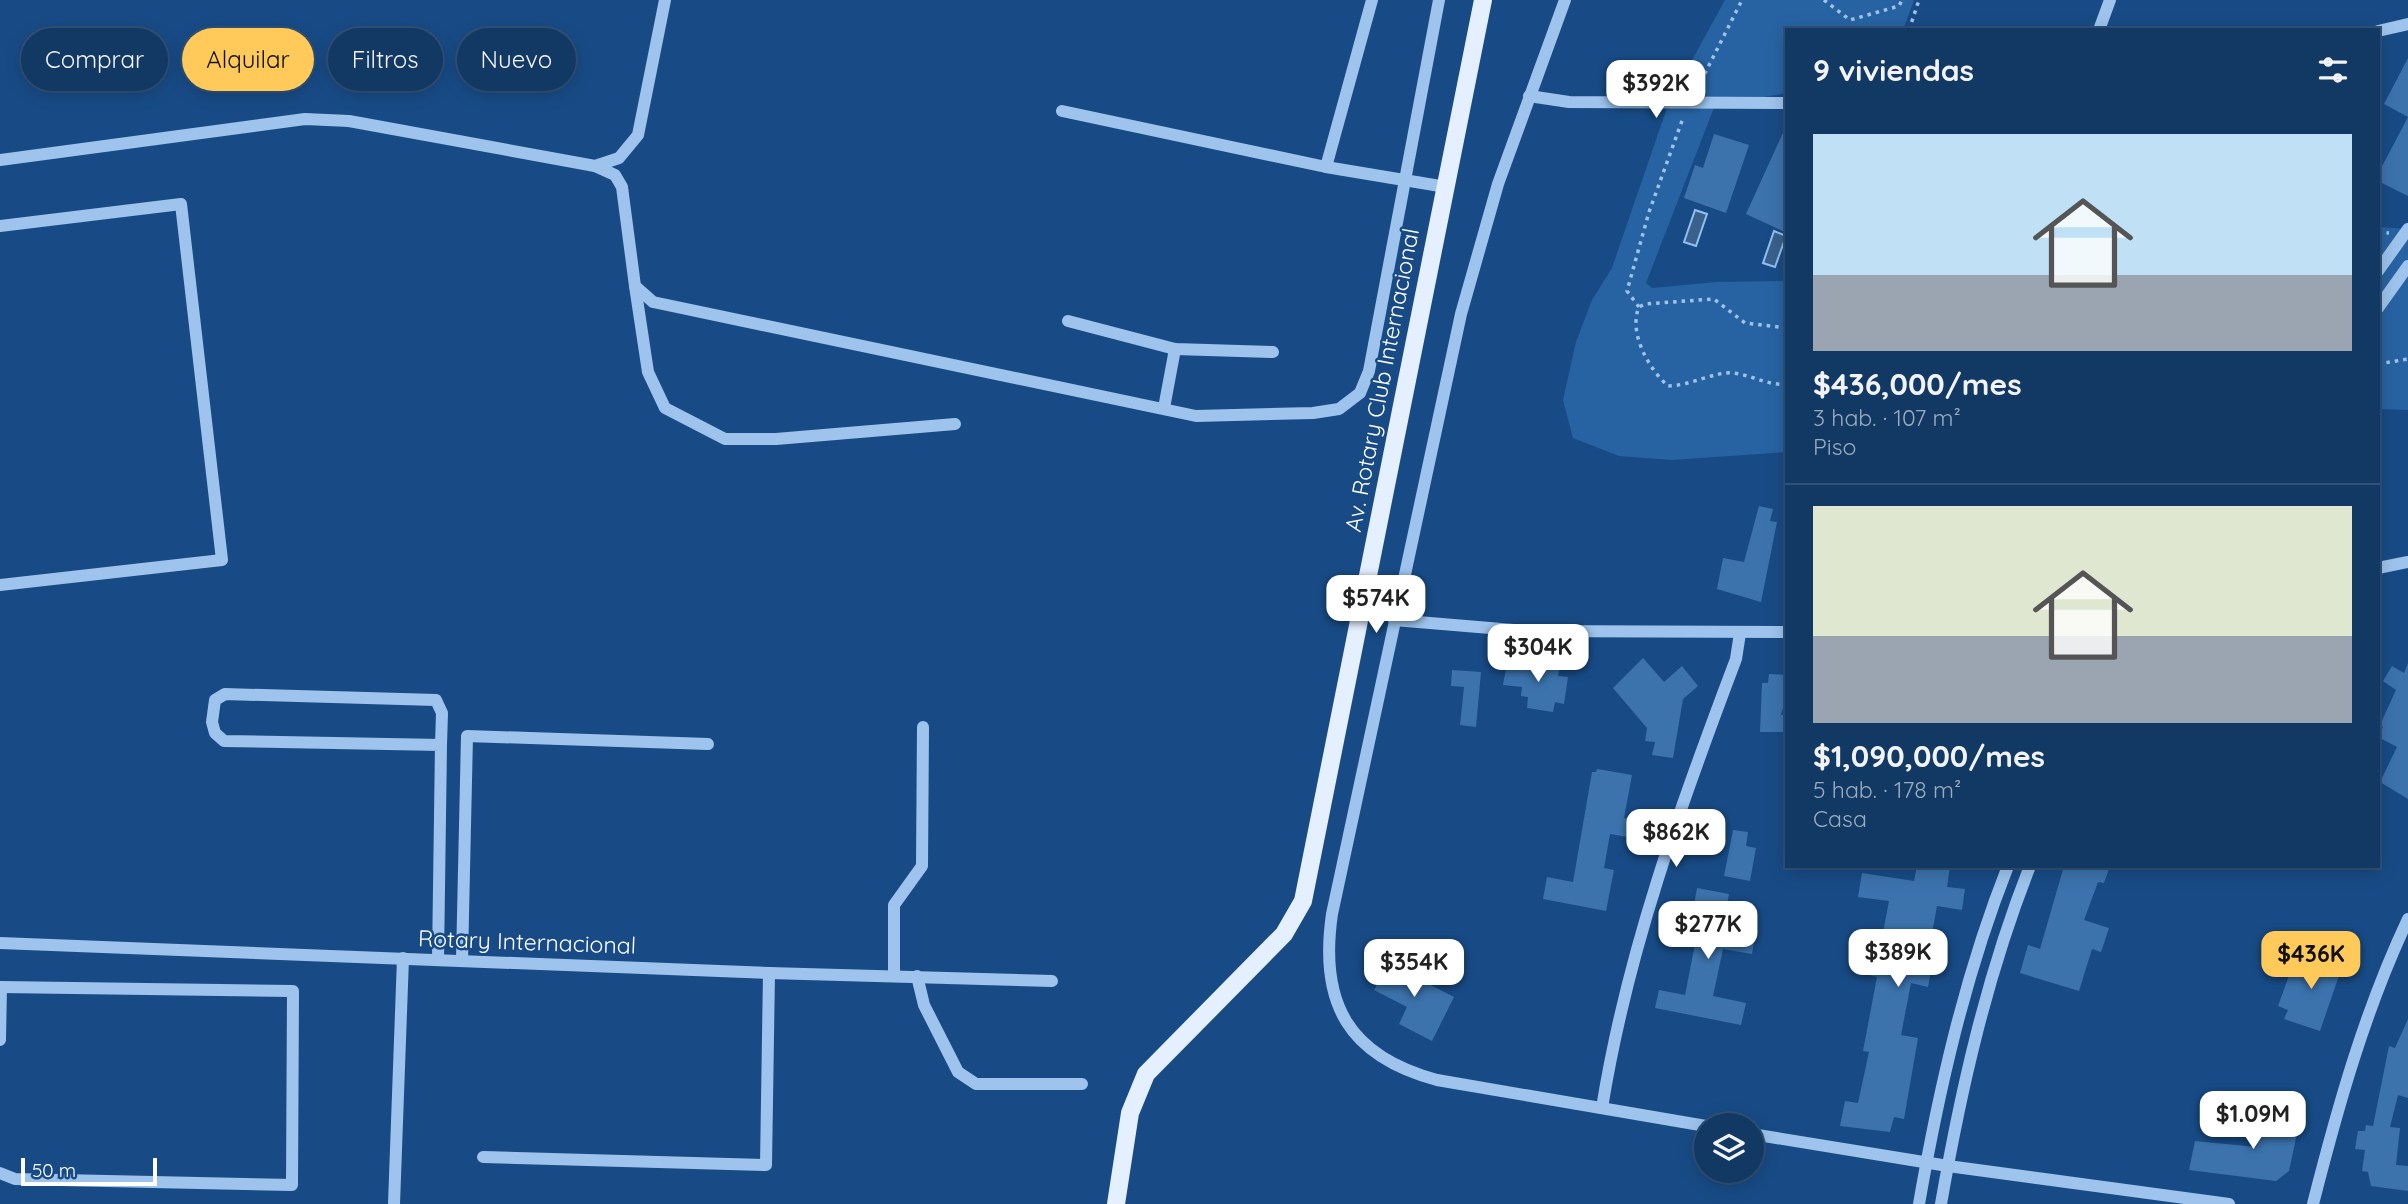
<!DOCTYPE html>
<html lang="es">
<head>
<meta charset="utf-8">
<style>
  body { margin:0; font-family:Quicksand,sans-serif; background:#1f436d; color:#f1f3f6; height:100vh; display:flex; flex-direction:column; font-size:26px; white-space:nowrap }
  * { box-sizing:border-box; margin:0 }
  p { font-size:23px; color:#9cacbf }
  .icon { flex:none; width:38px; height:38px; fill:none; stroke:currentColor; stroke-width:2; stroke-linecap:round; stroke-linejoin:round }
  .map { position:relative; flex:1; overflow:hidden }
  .details { position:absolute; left:1785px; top:28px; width:595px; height:840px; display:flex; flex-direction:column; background:#123864; border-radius:0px; box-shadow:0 4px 18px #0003,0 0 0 2px #315278 }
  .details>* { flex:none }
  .banner { position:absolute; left:21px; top:28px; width:665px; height:63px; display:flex; gap:14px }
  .buttons { position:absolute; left:1694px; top:1113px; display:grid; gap:14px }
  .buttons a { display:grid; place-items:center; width:70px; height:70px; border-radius:50%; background:#123864; box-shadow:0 4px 18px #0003,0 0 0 2px #315278; font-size:35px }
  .scale { position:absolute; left:21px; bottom:18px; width:136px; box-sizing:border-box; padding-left:7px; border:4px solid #fff; border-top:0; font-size:19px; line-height:24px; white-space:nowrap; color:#fff; -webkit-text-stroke:5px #184b86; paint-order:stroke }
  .price { position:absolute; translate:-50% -60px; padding:0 16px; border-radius:14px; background:#fff; color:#222; font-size:23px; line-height:46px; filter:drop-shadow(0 2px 4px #0008) }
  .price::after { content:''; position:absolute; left:50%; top:42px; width:21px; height:16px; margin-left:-10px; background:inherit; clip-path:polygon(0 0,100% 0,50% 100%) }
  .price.active { background:#ffca5a; color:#111 }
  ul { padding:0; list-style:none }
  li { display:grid; align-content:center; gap:14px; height:371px; padding:0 28px }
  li+li { border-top:2px solid #315278 }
  li span { display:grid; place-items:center; height:217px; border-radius:0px; color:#555 }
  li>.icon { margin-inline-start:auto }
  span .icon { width:126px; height:126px; fill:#fffc; stroke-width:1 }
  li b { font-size:30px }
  h2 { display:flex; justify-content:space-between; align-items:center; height:84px; padding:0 28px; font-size:30px }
  .pill { padding:0 24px; border-radius:32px; background:#123864; box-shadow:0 4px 18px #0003,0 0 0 2px #315278; font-size:24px; line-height:63px }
  .pill.active { background:#ffca5a; color:#111 }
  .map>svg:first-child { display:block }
</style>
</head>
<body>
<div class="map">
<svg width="2408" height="1204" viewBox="0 0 2408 1204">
  <rect width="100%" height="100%" fill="#184b86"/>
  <g fill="#2763a3">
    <polygon points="1725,0 1914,0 1903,30 1787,30 1787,93 1715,105 1646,283 1652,288 1717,282 1787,281 1787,452 1672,460 1619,456 1573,438 1563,400 1576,342 1592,300 1612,268 1669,102"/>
    <polygon points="2378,227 2408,229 2408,410 2378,409"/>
  </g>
  <g fill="#3a618c" stroke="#90c0ef" stroke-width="2">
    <polygon points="1695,210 1707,214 1696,246 1684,242"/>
    <polygon points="1774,231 1786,236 1775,267 1763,263"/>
  </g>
  <g fill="#3c73ad">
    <polygon points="2408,58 2408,196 2378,181 2378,174 2408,117 2384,104"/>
    <polygon points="1787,124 1787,233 1746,214"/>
    <polygon points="1714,134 1749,145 1726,213 1684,198 1695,165 1703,168"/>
    <polygon points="1759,506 1773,509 1770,521 1777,522 1761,602 1717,589 1723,558 1744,562"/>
    <polygon points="1643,658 1664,682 1682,666 1698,686 1683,699 1673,758 1652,755 1655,742 1645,741 1647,728 1613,688"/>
    <polygon points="1545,660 1561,662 1558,676 1568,677 1564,704 1555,702 1553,712 1527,708 1528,697 1521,696 1522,687 1503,685 1507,663 1544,668"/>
    <polygon points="2408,663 2408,799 2380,782 2397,747 2378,737 2383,727 2380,725 2396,690 2383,681 2392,666 2404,673"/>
    <polygon points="1452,670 1481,672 1476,727 1460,725 1464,687 1451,686"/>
    <polygon points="1769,674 1787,675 1787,693 1781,715 1787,715 1787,732 1760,732 1762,683 1768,683"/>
    <polygon points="1597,769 1632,775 1624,818 1642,821 1639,839 1610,834 1604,868 1614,870 1606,911 1543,899 1547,877 1573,882 1592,772 1596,772"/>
    <polygon points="1733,830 1748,832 1746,846 1756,848 1750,881 1724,876"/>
    <polygon points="1917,866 1950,866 1947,887 1965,889 1962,910 1937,906 1931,938 1943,940 1939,962 1933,960 1928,987 1911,983 1901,1035 1918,1038 1904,1119 1894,1117 1890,1132 1840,1126 1845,1101 1858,1103 1869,1052 1863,1051 1877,977 1861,973 1864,957 1878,959 1889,901 1858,897 1862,873 1914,881"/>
    <polygon points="2064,866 2109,869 2104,883 2098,882 2084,920 2109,928 2101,952 2092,949 2079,991 2020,973 2028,945 2040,949"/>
    <polygon points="1697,888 1729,894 1723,926 1756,931 1752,954 1723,949 1713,996 1746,1003 1741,1025 1655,1008 1659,990 1685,995 1695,944 1676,941 1680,921 1691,923"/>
    <polygon points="2313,950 2344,961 2320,1031 2284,1019 2288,1010 2278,1006 2291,970 2305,975"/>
    <polygon points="1382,960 1454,997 1432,1041 1399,1024 1407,1007 1374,990 1378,983 1372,979"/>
    <polygon points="2408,1019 2408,1098 2398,1095 2390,1127 2400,1128 2396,1165 2408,1166 2408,1191 2371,1186 2368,1172 2362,1171 2365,1150 2355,1149 2358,1131 2365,1131 2366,1125 2373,1126 2389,1046 2395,1048"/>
    <polygon points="2264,1108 2301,1115 2289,1171 2276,1181 2189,1170 2195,1141 2256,1147"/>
  </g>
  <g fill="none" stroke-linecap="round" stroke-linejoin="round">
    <g stroke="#9ec4ed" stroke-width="3.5" stroke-dasharray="3.5 5" stroke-linecap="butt">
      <polyline points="1824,0 1850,20 1899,6 1902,0"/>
      <polyline points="1909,30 1919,0"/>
      <polyline points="1697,89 1742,0"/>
      <polyline points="2378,232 2389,233"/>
      <polyline points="1639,307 1627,291 1649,212 1683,118"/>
      <path d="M1787 328 1745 323 1714 299 1645 304 1639 307C1628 333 1649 369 1668 386 1689 386 1716 371 1733 373 1752 375 1768 386 1787 384"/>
      <polyline points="2378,364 2408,359"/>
    </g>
    <g stroke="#9ec4ed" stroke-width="12">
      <path d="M1565 0 1498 184 1461 314 1332 914C1319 1003 1348 1056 1437 1080L1706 1126"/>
      <polyline points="2099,30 2110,0"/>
      <polyline points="2378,31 2408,24"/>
      <polyline points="1529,96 1569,102 1787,103"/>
      <polyline points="1062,111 1326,167 1446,187"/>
      <polyline points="0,160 305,119 349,121 595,166 619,158 638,135 665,0"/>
      <polyline points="595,166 615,175 622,187 635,286 653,302 1196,416 1313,413 1339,409 1360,393 1369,371 1439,0"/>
      <polyline points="1326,167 1372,0"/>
      <polyline points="0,226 181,204 222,560 0,585"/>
      <polyline points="2378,271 2408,229"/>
      <polyline points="635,286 648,372 665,408 725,439 776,439 955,424"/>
      <polyline points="2378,308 2408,266"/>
      <polyline points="1068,321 1175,349 1273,352"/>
      <polyline points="1164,408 1175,349"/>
      <polyline points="2378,568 2408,562"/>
      <polyline points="1394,620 1526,631 1787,632"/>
      <polyline points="0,943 769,973 1052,981"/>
      <polyline points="438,959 441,745 442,713 436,700 225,694 215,700 212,722 215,733 224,741 441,745"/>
      <polyline points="462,960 467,736 708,744"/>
      <polyline points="894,975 894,905 922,866 923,727"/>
      <polyline points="917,976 924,1005 958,1072 976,1084 1082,1084"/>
      <polyline points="0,987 293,991 292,1185 15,1179 0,1173"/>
      <polyline points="0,1040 1,987"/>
      <path d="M1602 1108C1627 952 1680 807 1736 659L1740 633"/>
      <polyline points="1752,1134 1948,1166 2229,1204"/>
      <polyline points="483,1157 766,1165 769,973"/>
      <polyline points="394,1204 403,958"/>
      <path d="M1919 1204C1939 1089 1965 975 2008 866"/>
      <path d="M1941 1204C1961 1089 1987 975 2030 866"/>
      <path d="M2313 1204C2338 1106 2365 1010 2408 919"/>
    </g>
    <polyline stroke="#e4efff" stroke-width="18" points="1116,1204 1130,1113 1146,1074 1284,934 1303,901 1483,0"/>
  </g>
  <g text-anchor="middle" stroke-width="5" stroke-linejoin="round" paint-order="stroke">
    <g font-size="23" fill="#fff" stroke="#184b86">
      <text transform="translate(1382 380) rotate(-79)" y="8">Av. Rotary Club Internacional</text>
      <text transform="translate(527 942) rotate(2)" y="8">Rotary Internacional</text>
    </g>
  </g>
</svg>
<div class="buttons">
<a><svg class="icon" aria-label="layers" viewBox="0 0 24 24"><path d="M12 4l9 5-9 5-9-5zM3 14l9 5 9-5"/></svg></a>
</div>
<div class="scale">50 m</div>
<b class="price" style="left:1656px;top:120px">$392K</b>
<b class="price" style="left:1376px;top:635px">$574K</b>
<b class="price" style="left:1538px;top:684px">$304K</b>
<b class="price" style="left:1676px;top:869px">$862K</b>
<b class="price" style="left:1708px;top:961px">$277K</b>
<b class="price" style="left:1898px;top:989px">$389K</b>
<b class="price active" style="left:2311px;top:991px">$436K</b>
<b class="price" style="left:1414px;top:999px">$354K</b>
<b class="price" style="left:2253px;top:1151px">$1.09M</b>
<div class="banner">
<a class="pill">Comprar</a>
<a class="pill active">Alquilar</a>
<a class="pill">Filtros</a>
<a class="pill">Nuevo</a>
</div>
<section class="details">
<h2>9 viviendas<svg class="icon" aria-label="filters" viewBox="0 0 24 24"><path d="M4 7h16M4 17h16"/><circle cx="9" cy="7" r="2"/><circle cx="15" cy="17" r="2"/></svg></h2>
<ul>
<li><span style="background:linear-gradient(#bfe0f5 65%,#9aa5b1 0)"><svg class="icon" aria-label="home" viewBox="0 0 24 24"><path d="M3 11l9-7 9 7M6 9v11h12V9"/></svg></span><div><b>$436,000/mes</b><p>3 hab. · 107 m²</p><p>Piso</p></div></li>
<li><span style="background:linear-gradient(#dfe7d0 60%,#9aa5b1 0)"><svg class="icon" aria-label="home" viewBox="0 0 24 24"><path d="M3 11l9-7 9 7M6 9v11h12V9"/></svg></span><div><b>$1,090,000/mes</b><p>5 hab. · 178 m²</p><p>Casa</p></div></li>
</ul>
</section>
</div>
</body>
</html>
